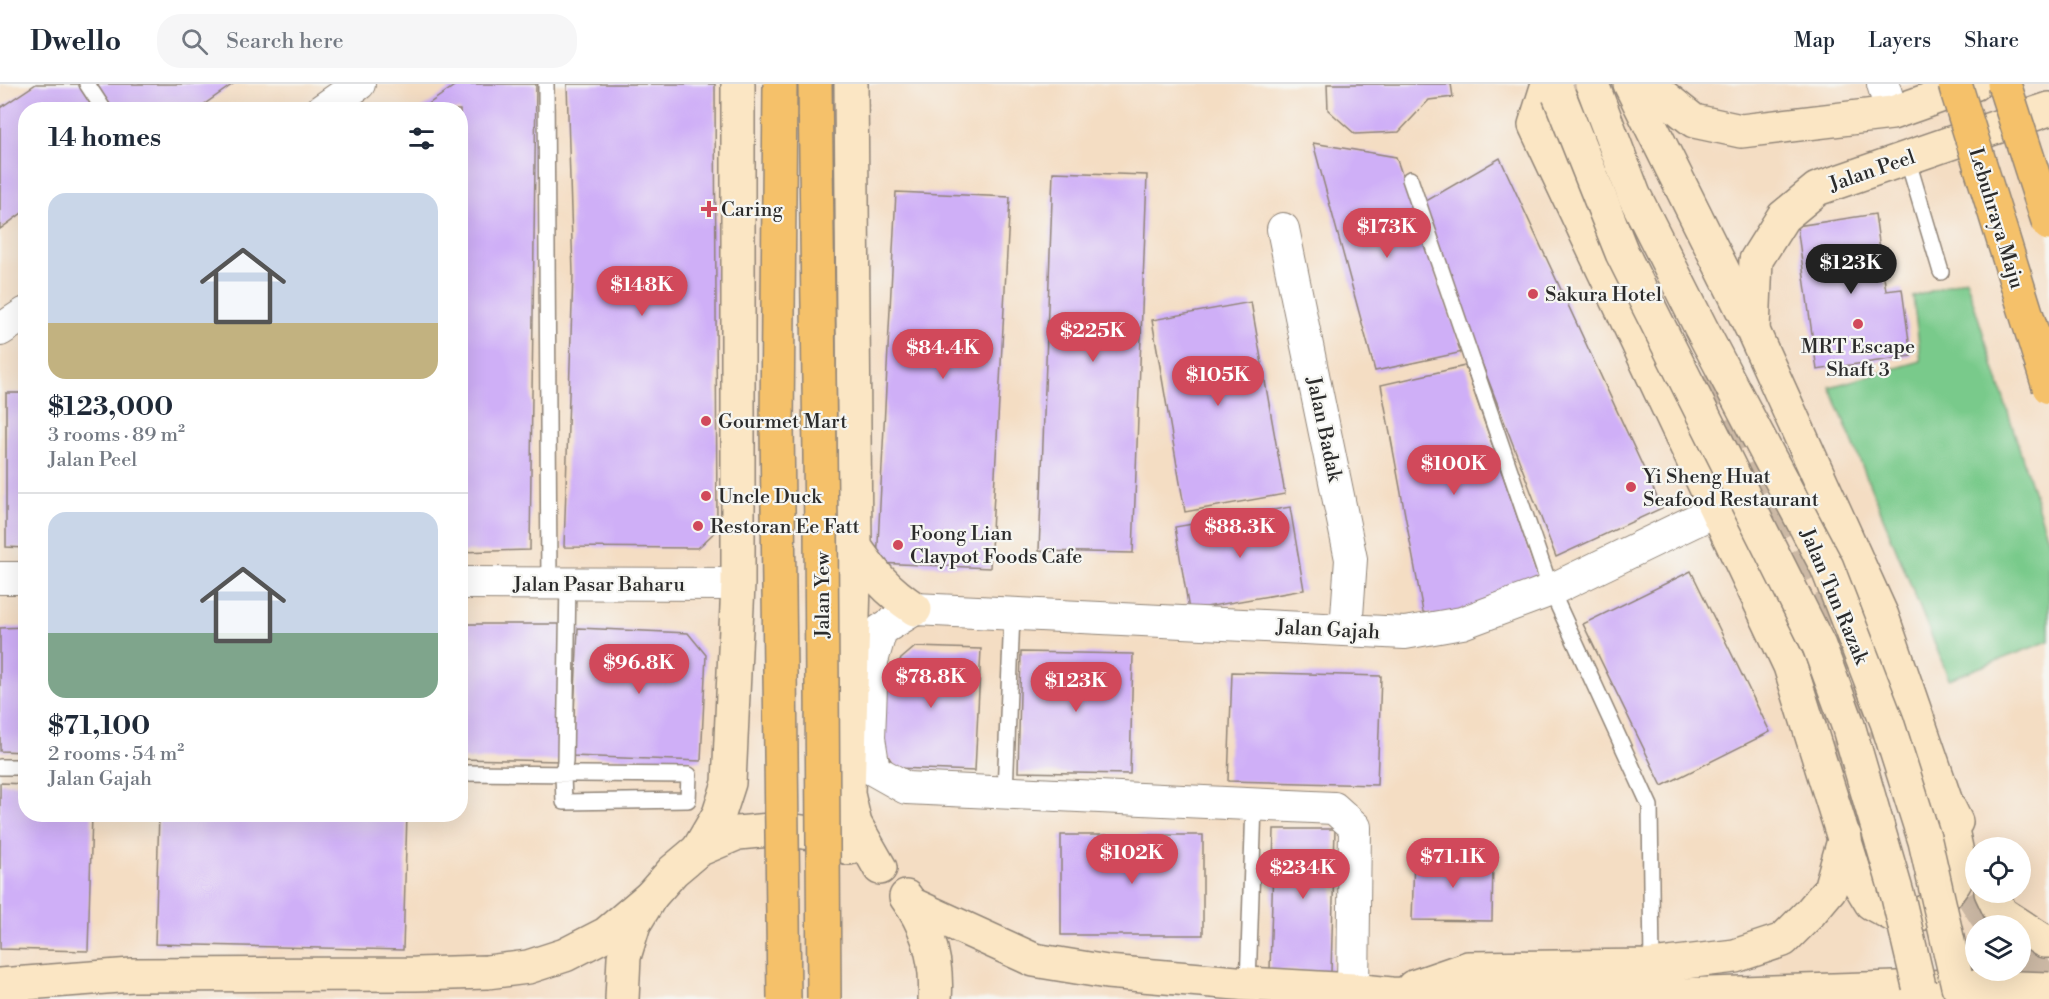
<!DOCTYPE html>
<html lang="en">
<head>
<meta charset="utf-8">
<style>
  body { margin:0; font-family:"Libre Bodoni",serif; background:#f6f6f7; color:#1f2937; height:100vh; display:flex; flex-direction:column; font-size:22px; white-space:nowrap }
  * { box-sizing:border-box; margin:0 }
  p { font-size:20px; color:#747a83 }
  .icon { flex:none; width:33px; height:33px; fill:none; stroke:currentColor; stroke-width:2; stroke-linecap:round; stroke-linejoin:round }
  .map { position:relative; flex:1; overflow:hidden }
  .drawer { position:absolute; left:18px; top:18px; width:450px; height:720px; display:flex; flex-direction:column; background:#fff; border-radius:24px; box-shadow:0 6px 24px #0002 }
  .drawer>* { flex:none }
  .fabs { position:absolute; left:1965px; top:753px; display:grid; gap:12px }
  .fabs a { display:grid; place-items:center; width:66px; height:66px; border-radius:50%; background:#fff; box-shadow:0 6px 24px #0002; font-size:30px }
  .price { position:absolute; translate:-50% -51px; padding:0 14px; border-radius:21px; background:#d1495b; color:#fff; font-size:20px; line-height:39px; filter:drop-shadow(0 2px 3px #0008) }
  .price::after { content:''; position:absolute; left:50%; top:36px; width:18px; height:14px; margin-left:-9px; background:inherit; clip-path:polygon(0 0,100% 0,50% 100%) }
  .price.selected { background:#222; color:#fff }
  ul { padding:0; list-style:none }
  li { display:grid; align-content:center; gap:12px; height:318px; padding:0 30px }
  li+li { border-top:2px solid #e0e1e3 }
  li span { display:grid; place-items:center; height:186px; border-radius:18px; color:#555 }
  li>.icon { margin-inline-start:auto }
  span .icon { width:108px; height:108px; fill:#fffc; stroke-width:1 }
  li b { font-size:26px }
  h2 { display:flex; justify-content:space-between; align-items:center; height:72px; padding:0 30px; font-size:26px }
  header { display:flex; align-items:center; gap:36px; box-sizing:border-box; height:84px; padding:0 30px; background:#fff; border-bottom:2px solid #e0e1e3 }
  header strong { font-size:28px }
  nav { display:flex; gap:33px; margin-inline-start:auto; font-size:21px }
  .search { width:420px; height:54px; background:#f6f6f7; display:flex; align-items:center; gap:15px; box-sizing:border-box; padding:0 21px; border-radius:24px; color:#747a83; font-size:22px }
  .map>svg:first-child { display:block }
</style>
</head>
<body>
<header>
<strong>Dwello</strong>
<div class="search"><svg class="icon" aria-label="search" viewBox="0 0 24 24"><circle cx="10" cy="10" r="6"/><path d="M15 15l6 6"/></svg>Search here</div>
<nav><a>Map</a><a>Layers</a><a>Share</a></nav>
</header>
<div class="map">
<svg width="2049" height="915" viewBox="0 0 2049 915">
  <rect width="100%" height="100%" fill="#f6f6f2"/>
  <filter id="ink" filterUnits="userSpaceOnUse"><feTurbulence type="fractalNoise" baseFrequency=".0167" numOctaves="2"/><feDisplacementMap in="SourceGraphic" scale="12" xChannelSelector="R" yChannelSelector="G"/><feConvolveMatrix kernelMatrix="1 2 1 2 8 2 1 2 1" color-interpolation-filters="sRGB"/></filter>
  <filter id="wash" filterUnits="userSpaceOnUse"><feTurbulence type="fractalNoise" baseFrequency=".008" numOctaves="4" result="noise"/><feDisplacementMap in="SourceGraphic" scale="24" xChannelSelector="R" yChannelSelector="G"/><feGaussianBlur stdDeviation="1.35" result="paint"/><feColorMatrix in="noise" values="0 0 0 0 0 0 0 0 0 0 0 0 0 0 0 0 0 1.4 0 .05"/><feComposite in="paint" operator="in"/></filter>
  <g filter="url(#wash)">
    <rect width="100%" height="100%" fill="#f4ddc3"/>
    <polygon fill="#79ca8b" stroke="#527a5b" stroke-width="1.5" points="1966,195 2049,458 2049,557 1949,595 1830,303 1921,277 1913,213"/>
    <g id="blocks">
      <g fill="#cfaff7">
        <polygon points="36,0 83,0 101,26 26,26 26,126 0,145 0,24"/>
        <polygon points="91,0 233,0 196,26 109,26"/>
        <polygon points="457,0 536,0 530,466 460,468 460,26 420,26"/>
        <polygon points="567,0 715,0 717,446 698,464 564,463 573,190"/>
        <polygon points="1327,0 1451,0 1453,13 1429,16 1399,48 1355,50 1328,26"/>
        <polygon points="1313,59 1396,73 1463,268 1375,287"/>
        <polygon points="1500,74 1662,424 1556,473 1421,120"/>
        <polygon points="1053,88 1147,91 1133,469 1039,467"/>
        <polygon points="896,108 1010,113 990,484 877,479"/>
        <polygon points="1875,130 1886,207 1902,205 1911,272 1817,286 1797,142"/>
        <polygon points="1251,218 1285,410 1185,428 1152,236"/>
        <polygon points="1465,282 1538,493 1448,537 1423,528 1381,301"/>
        <polygon points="6,309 26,309 26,464 6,463"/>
        <polygon points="1290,423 1304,506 1189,526 1175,443"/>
        <polygon points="1691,487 1770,648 1662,702 1583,540"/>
        <polygon points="460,540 563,540 560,677 460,675"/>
        <polygon points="26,543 26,668 0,667 0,544"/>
        <polygon points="578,544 688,549 706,571 701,677 572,672"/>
        <polygon points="915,563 981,565 975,687 896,684 876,654 881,592"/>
        <polygon points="1021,568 1133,570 1130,690 1018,688"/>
        <polygon points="1232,588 1381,592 1377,701 1228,697"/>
        <polygon points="0,699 26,700 26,730 92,730 88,867 0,865"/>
        <polygon points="159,730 407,730 403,866 155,860"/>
        <polygon points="1274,745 1335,745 1331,888 1270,886"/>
        <rect x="1061" y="751" width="142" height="100"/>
        <polygon points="1414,773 1493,775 1492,837 1412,836"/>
      </g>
    </g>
  </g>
  <g filter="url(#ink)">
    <use href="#blocks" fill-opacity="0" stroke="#908477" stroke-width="1.5"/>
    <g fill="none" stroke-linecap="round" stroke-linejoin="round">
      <g stroke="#ccb9a5" stroke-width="33" stroke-dasharray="33 16" stroke-linecap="butt">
        <polyline points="1574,0 1599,56"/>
        <polyline points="1709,290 1878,651"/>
        <polyline points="1811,613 1861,715"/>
        <polyline points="1945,768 1985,831 1994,842"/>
        <polyline points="2020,870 2049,901"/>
      </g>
      <defs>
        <g id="lane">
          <polyline points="87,0 104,26"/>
          <polyline points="546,0 549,500"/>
          <polyline points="1907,74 1941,188"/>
          <polyline points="1410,95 1551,506 1650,722 1652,882"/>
          <polyline points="0,683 26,683"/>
          <polyline points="460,689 689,691 688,716 564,718 563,691 565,677 568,498"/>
          <polyline points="1005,709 1012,530"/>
          <polyline points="1248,900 1254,720"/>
        </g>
        <g id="street">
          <polyline points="1883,0 1892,29"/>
          <polyline points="322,26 359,0"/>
          <polyline points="1283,145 1351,475 1346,546"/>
          <polyline points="0,246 26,229"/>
          <polyline points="0,494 26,494"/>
          <polyline points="460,499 738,500"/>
          <polyline points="1353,906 1355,743 1334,724 906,704 874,686 869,654 872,577 881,546 915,525 1405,549 1462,539 1551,506 1717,426"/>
        </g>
        <g id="secondary">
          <polyline points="851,0 855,463 848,710 855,740 880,784"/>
          <polyline points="1548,0 1535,41 1790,582 1857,796 1871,819 1895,832 1924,829 1942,815 1955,798 1957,769 1946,718"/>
          <polyline points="1630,0 1753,247 1882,532 1946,718 1956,738"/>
          <polyline points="1648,0 1694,37 1741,47 1892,29 1974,0"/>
          <polyline points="1753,245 1756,176 1783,133 1817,105 2049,25"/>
          <path d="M855 463C875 491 885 505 915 525"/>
          <polyline points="698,766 719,730 729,699 738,500 738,0"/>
          <polyline points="1991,808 2001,829 2044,857 2049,857"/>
          <path d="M906 813C929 844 938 877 935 915"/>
          <polyline points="911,820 1034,876 1107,888 1248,900 1353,906 1391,910 1617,913 1958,902 1961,915"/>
          <polyline points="0,901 132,891 416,890 487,888 528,883 565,871 606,850 651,812"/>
          <polyline points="1413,903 1468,884 1652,882 1735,872 1783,856 1809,830 1830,805 1845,753"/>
          <polyline points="622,915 624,873 634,840 651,812 673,787 698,766 738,749 781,745 817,750 849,764"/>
        </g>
      </defs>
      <use href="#lane" stroke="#908477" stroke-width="18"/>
      <use href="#street" stroke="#908477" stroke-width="34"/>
      <use href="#secondary" stroke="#908477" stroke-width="36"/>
      <use href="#lane" stroke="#fff" stroke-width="15"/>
      <use href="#street" stroke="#fff" stroke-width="32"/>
      <use href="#secondary" stroke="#fbe6c4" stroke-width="33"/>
      <defs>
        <g id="secondary-bridge">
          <polyline points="1592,0 1634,111 1701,244 1827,483 1887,638 1925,757 1958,902 2049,905"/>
          <polyline points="1559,11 1622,169 1819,562 1848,641 1898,813 1919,902"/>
        </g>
        <g id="primary-bridge">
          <polyline points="780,0 777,341 784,915"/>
          <polyline points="815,0 821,445 824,915"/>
        </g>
        <g id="highway-bridge">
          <polyline points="1955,0 2049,303"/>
          <polyline points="2004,0 2049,140"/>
        </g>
      </defs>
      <use href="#secondary-bridge" stroke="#908477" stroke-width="36" stroke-linecap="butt"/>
      <use href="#primary-bridge" stroke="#908477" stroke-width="36" stroke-linecap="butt"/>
      <use href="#highway-bridge" stroke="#908477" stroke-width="36" stroke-linecap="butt"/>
      <use href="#secondary-bridge" stroke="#fbe6c4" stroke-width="33"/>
      <use href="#primary-bridge" stroke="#f5c16b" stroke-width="33"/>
      <use href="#highway-bridge" stroke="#f5c16b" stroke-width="33"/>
    </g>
  </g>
  <g fill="#d1495b" stroke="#f6f6f2" stroke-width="2">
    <path d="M706 116h6v6h6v6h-6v6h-6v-6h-6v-6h6z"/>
    <circle cx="1533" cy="210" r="6"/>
    <circle cx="1858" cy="240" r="6"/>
    <circle cx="706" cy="337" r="6"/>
    <circle cx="1631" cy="403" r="6"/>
    <circle cx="706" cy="412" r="6"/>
    <circle cx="698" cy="442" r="6"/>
    <circle cx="898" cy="461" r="6"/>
  </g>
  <g text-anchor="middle" stroke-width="4.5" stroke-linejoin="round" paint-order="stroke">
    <g font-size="20" fill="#2b2b2b" stroke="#f6f6f2">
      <text transform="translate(1872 86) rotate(-19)" y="7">Jalan Peel</text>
      <text transform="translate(1997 134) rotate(73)" y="7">Lebuhraya Maju</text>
      <text transform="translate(1325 345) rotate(78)" y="7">Jalan Badak</text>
      <text x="599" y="507">Jalan Pasar Baharu</text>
      <text transform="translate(822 511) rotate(-90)" y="7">Jalan Yew</text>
      <text transform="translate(1835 512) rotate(67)" y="7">Jalan Tun Razak</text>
      <text transform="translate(1328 545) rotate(3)" y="7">Jalan Gajah</text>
    </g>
    <g font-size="20" fill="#2b2b2b" stroke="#f6f6f2" text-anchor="start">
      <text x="721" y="132">Caring</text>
      <text x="1545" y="217">Sakura Hotel</text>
      <text x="1858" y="269" text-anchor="middle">MRT Escape<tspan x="1858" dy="23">Shaft 3</tspan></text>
      <text x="718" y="344">Gourmet Mart</text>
      <text x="1643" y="399">Yi Sheng Huat<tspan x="1643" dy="23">Seafood Restaurant</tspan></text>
      <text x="718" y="419">Uncle Duck</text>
      <text x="710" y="449">Restoran Ee Fatt</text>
      <text x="910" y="456">Foong Lian<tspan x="910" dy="23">Claypot Foods Cafe</tspan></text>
    </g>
  </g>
</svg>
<div class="fabs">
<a><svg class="icon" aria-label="locate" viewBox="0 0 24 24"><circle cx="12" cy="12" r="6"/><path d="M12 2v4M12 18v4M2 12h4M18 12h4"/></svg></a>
<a><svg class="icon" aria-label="layers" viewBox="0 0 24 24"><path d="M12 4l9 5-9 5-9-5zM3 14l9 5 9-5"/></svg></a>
</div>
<b class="price" style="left:1387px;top:175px">$173K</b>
<b class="price selected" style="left:1851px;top:211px">$123K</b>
<b class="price" style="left:642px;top:233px">$148K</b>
<b class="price" style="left:1093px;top:279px">$225K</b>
<b class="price" style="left:943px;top:296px">$84.4K</b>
<b class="price" style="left:1218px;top:323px">$105K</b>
<b class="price" style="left:1454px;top:412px">$100K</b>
<b class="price" style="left:1240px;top:475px">$88.3K</b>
<b class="price" style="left:639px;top:611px">$96.8K</b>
<b class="price" style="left:931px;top:625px">$78.8K</b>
<b class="price" style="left:1076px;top:629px">$123K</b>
<b class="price" style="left:1132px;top:801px">$102K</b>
<b class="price" style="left:1453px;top:805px">$71.1K</b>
<b class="price" style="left:1303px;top:816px">$234K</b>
<section class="drawer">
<h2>14 homes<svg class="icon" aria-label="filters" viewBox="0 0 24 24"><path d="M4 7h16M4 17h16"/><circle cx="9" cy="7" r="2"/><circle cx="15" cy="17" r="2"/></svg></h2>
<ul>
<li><span style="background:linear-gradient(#c9d6e8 70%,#c2b280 0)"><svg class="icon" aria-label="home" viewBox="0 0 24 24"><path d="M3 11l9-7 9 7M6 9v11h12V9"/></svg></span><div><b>$123,000</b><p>3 rooms · 89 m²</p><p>Jalan Peel</p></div></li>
<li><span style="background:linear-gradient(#c9d6e8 65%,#7fa58c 0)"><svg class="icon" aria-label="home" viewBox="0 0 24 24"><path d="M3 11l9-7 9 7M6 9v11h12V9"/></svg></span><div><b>$71,100</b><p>2 rooms · 54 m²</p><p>Jalan Gajah</p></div></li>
</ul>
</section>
</div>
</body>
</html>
